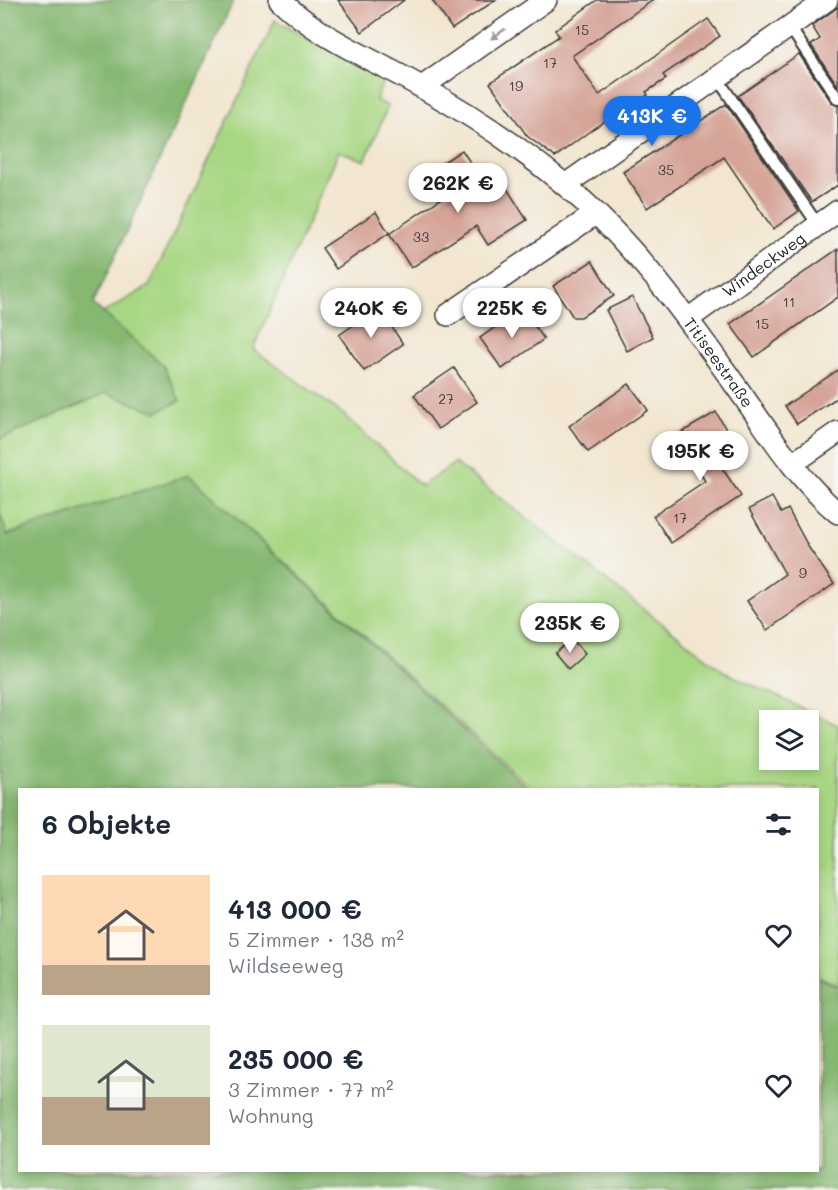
<!DOCTYPE html>
<html lang="de">
<head>
<meta charset="utf-8">
<style>
  body { margin:0; font-family:Mali,sans-serif; background:#f6f6f7; color:#1f2937; height:100vh; display:flex; flex-direction:column; font-size:22px; white-space:nowrap }
  * { box-sizing:border-box; margin:0 }
  p { font-size:20px; color:#747a83 }
  .icon { flex:none; width:33px; height:33px; fill:none; stroke:currentColor; stroke-width:2; stroke-linecap:round; stroke-linejoin:round }
  .map { position:relative; flex:1; overflow:hidden }
  .sheet { position:absolute; left:18px; top:788px; width:801px; height:384px; display:flex; flex-direction:column; background:#fff; border-radius:0px; box-shadow:0 3px 9px #0003 }
  .sheet>* { flex:none }
  .fabs { position:absolute; left:759px; top:710px; display:grid; gap:12px }
  .fabs a { display:grid; place-items:center; width:60px; height:60px; border-radius:0px; background:#fff; box-shadow:0 3px 9px #0003; font-size:30px }
  .price { position:absolute; translate:-50% -51px; padding:0 14px; border-radius:21px; background:#fff; color:#222; font-size:20px; line-height:39px; filter:drop-shadow(0 2px 3px #0008) }
  .price::after { content:''; position:absolute; left:50%; top:36px; width:18px; height:14px; margin-left:-9px; background:inherit; clip-path:polygon(0 0,100% 0,50% 100%) }
  .price.active { background:#1a73e8; color:#fff }
  ul { padding:0; list-style:none }
  li { display:flex; align-items:center; gap:18px; height:150px; padding:0 24px }
  li span { display:grid; place-items:center; flex:none; width:168px; height:120px; border-radius:0px; color:#555 }
  li>.icon { margin-inline-start:auto }
  span .icon { width:72px; height:72px; fill:#fffc; stroke-width:1 }
  li b { font-size:26px }
  h2 { display:flex; justify-content:space-between; align-items:center; height:72px; padding:0 24px; font-size:26px }
  .map>svg:first-child { display:block }
</style>
</head>
<body>
<div class="map">
<svg width="838" height="1190" viewBox="0 0 838 1190">
  <rect width="100%" height="100%" fill="#f6f6f2"/>
  <filter id="ink" filterUnits="userSpaceOnUse"><feTurbulence type="fractalNoise" baseFrequency=".0167" numOctaves="2"/><feDisplacementMap in="SourceGraphic" scale="12" xChannelSelector="R" yChannelSelector="G"/><feConvolveMatrix kernelMatrix="1 2 1 2 8 2 1 2 1" color-interpolation-filters="sRGB"/></filter>
  <filter id="wash" filterUnits="userSpaceOnUse"><feTurbulence type="fractalNoise" baseFrequency=".008" numOctaves="4" result="noise"/><feDisplacementMap in="SourceGraphic" scale="24" xChannelSelector="R" yChannelSelector="G"/><feGaussianBlur stdDeviation="1.35" result="paint"/><feColorMatrix in="noise" values="0 0 0 0 0 0 0 0 0 0 0 0 0 0 0 0 0 1.4 0 .05"/><feComposite in="paint" operator="in"/></filter>
  <g filter="url(#wash)">
    <rect width="100%" height="100%" fill="#f2e6d0"/>
    <path fill="#a8d784" stroke="#627a50" stroke-width="1.5" fill-rule="evenodd" d="M275 20 383 81 376 100 388 106 365 161 339 151 253 349 343 414 421 486 455 463 725 672 838 725V985L818 976V789H532L189 475 7 535 0 513V439L106 393 157 412 163 365 103 313 149 286ZM770 720H808V759H770Z"/>
    <g fill="#86b872" stroke="#516a47" stroke-width="1.5">
      <polygon points="0,0 234,0 93,304 163,365 180,401 157,412 106,393 0,439"/>
      <polygon points="189,475 528,789 20,789 20,1170 818,1170 818,978 838,987 838,1190 0,1190 0,513 7,535"/>
    </g>
    <g id="blocks">
      <g fill="#d5a397">
        <polygon points="338,0 404,0 362,32"/>
        <polygon points="432,0 496,0 452,29"/>
        <polygon points="597,0 653,0 572,56 599,95 708,19 720,36 663,75 666,79 646,92 648,95 594,128 555,157 527,136 490,83 559,36 555,30"/>
        <polygon points="838,7 838,86 811,45 820,39 812,26"/>
        <polygon points="799,54 832,103 838,106 838,185 812,202 738,96"/>
        <polygon points="726,104 799,211 773,229 724,157 647,208 623,172"/>
        <polygon points="462,150 490,193 504,184 527,220 488,245 476,226 411,268 389,234 455,189 439,165"/>
        <polygon points="376,212 389,233 336,269 322,248"/>
        <polygon points="838,249 838,297 754,357 730,324"/>
        <polygon points="592,261 614,296 581,317 573,317 553,286"/>
        <polygon points="632,297 653,337 627,351 606,310"/>
        <polygon points="379,308 403,344 364,371 339,335"/>
        <polygon points="522,308 544,339 502,369 480,338"/>
        <polygon points="454,368 477,402 438,429 414,395"/>
        <polygon points="838,370 838,397 797,424 785,406"/>
        <polygon points="629,384 648,410 588,452 569,426"/>
        <polygon points="716,412 728,433 707,446 741,496 671,543 653,516 705,481 677,435"/>
        <polygon points="772,497 781,513 788,509 809,548 834,584 767,630 747,601 785,574 749,509"/>
        <polygon points="572,639 585,654 568,669 555,653"/>
      </g>
    </g>
  </g>
  <g filter="url(#ink)">
    <use href="#blocks" fill-opacity="0" stroke="#3c3a37" stroke-width="1.5"/>
    <g fill="none" stroke-linecap="round" stroke-linejoin="round">
      <defs>
        <g id="lane">
          <polyline points="789,26 838,99"/>
          <polyline points="717,78 818,225"/>
        </g>
        <g id="street">
          <path id="s1" d="M280 0C320 39 375 60 423 88 472 115 522 149 565 185 634 243 687 317 738 389 768 431 797 479 838 513"/>
          <polyline points="422,87 546,0"/>
          <polyline points="565,185 827,0"/>
          <polyline points="448,315 595,214"/>
          <path id="s2" d="M688 319 838 211"/>
          <polyline points="792,464 838,432"/>
        </g>
      </defs>
      <use href="#lane" stroke="#3c3a37" stroke-width="14"/>
      <use href="#street" stroke="#3c3a37" stroke-width="24"/>
      <use href="#lane" stroke="#fff" stroke-width="10"/>
      <use href="#street" stroke="#fff" stroke-width="21"/>
    </g>
    <defs><path id="oneway-solid" d="M-6-.8H1V-3.2L6.5 0L1 3.2V.8H-6Z" transform="scale(1.5)"/></defs>
    <use fill="#999" href="#oneway-solid" transform="translate(498 34) rotate(145)"/>
  </g>
  <g text-anchor="middle" stroke-width="4.5" stroke-linejoin="round" paint-order="stroke">
    <g font-size="14" fill="#4a3e3b">
      <text x="582" y="35">15</text>
      <text x="550" y="68">17</text>
      <text x="516" y="91">19</text>
      <text x="666" y="175">35</text>
      <text x="421" y="242">33</text>
      <text x="789" y="307">11</text>
      <text x="762" y="329">15</text>
      <text x="446" y="404">27</text>
      <text x="680" y="523">17</text>
      <text x="803" y="578">9</text>
    </g>
    <g font-size="16" fill="#1c1c1c" stroke="#f6f6f2">
      <text dy="6" stroke="none"><textPath href="#s2" startOffset="93">Windeckweg</textPath></text>
      <text dy="6" stroke="none"><textPath href="#s1" startOffset="576">Titiseestraße</textPath></text>
    </g>
  </g>
</svg>
<div class="fabs">
<a><svg class="icon" aria-label="layers" viewBox="0 0 24 24"><path d="M12 4l9 5-9 5-9-5zM3 14l9 5 9-5"/></svg></a>
</div>
<b class="price active" style="left:652px;top:147px">413K €</b>
<b class="price" style="left:458px;top:214px">262K €</b>
<b class="price" style="left:371px;top:339px">240K €</b>
<b class="price" style="left:512px;top:339px">225K €</b>
<b class="price" style="left:700px;top:482px">195K €</b>
<b class="price" style="left:570px;top:654px">235K €</b>
<section class="sheet">
<h2>6 Objekte<svg class="icon" aria-label="filters" viewBox="0 0 24 24"><path d="M4 7h16M4 17h16"/><circle cx="9" cy="7" r="2"/><circle cx="15" cy="17" r="2"/></svg></h2>
<ul>
<li><span style="background:linear-gradient(#ffd9b3 75%,#b9a48a 0)"><svg class="icon" aria-label="home" viewBox="0 0 24 24"><path d="M3 11l9-7 9 7M6 9v11h12V9"/></svg></span><div><b>413 000 €</b><p>5 Zimmer · 138 m²</p><p>Wildseeweg</p></div><svg class="icon" aria-label="heart" viewBox="0 0 24 24"><path d="M12 20l-8-8c-3-5 5-10 8-4 3-6 11-1 8 4z"/></svg></li>
<li><span style="background:linear-gradient(#dfe7d0 60%,#b9a48a 0)"><svg class="icon" aria-label="home" viewBox="0 0 24 24"><path d="M3 11l9-7 9 7M6 9v11h12V9"/></svg></span><div><b>235 000 €</b><p>3 Zimmer · 77 m²</p><p>Wohnung</p></div><svg class="icon" aria-label="heart" viewBox="0 0 24 24"><path d="M12 20l-8-8c-3-5 5-10 8-4 3-6 11-1 8 4z"/></svg></li>
</ul>
</section>
</div>
</body>
</html>
